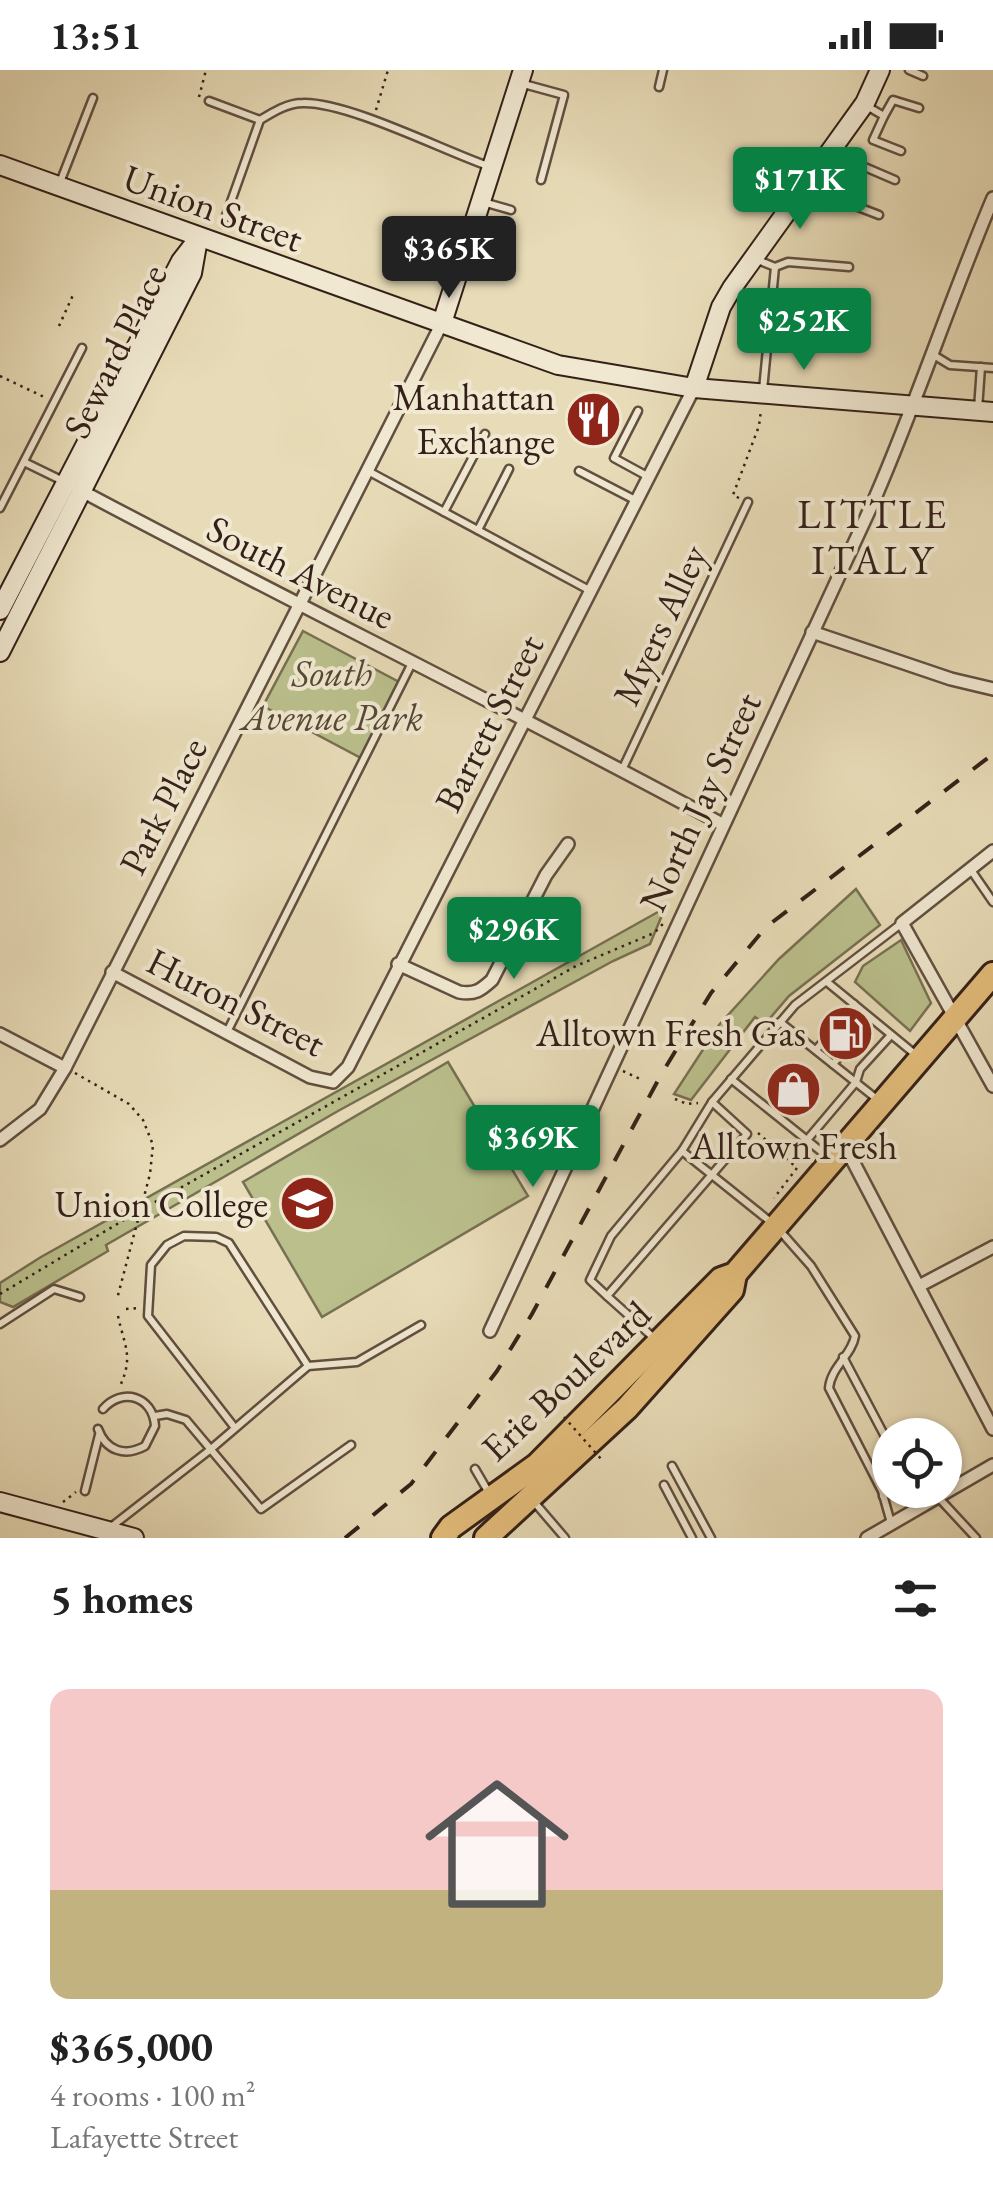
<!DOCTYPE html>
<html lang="en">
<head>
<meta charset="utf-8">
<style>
  body { margin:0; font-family:"EB Garamond",serif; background:#f6f6f6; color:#222; height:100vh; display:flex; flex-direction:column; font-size:38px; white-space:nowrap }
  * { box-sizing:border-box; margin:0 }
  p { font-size:32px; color:#767676 }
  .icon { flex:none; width:55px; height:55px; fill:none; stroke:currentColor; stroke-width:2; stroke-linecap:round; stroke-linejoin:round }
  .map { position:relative; height:1468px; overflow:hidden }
  .side { display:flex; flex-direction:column; background:#fff; flex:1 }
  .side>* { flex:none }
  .fabs { position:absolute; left:872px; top:1348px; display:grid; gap:20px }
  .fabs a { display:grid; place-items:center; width:90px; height:90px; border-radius:50%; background:#fff; box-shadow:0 2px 8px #0004; font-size:50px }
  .price { position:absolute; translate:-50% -85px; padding:0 22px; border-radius:10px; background:#0b8043; color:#fff; font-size:32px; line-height:65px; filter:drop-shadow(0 2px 5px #0008) }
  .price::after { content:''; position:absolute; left:50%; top:60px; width:30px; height:22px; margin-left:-15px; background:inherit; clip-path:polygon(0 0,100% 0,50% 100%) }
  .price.current { background:#222; color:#fff }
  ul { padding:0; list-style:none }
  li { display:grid; align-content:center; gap:20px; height:530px; padding:0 50px }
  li+li { border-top:2px solid #e0e0e0 }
  li span { display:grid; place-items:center; height:310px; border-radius:20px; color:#555 }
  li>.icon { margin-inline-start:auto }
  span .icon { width:180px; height:180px; fill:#fffc; stroke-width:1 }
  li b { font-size:42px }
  h2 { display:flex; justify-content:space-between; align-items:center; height:120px; padding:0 50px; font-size:42px }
  .status { display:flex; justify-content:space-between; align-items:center; height:70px; padding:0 50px; background:#fff; direction:ltr }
  .status svg { height:28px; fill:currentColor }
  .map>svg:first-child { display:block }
</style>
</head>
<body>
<div class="status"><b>13:51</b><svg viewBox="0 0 49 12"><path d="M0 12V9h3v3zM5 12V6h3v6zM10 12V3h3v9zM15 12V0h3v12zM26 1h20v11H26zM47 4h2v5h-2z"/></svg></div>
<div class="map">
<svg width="993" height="1468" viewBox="0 0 993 1468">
  <rect width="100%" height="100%" fill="#e8dcb8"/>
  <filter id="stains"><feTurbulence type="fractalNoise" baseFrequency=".002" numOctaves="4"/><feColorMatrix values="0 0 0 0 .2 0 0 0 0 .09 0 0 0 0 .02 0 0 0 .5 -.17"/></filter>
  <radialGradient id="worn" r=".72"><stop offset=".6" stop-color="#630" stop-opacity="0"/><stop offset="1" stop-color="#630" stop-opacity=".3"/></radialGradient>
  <g fill="#babf8c" stroke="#777052" stroke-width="2.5">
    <polygon points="303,561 401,613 361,688 263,636"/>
    <polygon points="856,819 880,855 789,926 765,954 755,947 691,1030 674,1024 719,955 779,889"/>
    <polygon points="665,838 650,874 613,891 338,1041 106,1175 108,1181 13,1237 0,1232 0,1213 41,1187"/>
    <polygon points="901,870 931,933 910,961 855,912 863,896"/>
    <polygon points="448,992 528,1126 322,1247 243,1112"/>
  </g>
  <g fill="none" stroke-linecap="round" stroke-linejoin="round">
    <defs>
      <g id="lane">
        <polyline points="909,0 923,6"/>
        <polyline points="520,13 564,25 541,110"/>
        <polyline points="659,17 663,0"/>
        <polyline points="209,31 260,50"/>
        <polyline points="865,35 884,46 893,30 919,38"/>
        <polyline points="884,46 873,70 901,81"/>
        <polyline points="832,83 895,110"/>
        <polyline points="59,115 93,28"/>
        <polyline points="806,117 879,145"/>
        <polyline points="483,132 511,140"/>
        <path d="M223 154 260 50C273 42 287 33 303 33 348 32 442 80 488 96"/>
        <polyline points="758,190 775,197 763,320"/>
        <polyline points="775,197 788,192 849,197"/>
        <polyline points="932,284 950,295 993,298"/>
        <polyline points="978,339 981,297"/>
        <polyline points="638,341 614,388 647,406"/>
        <polyline points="24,392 63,411"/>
        <polyline points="368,401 589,520"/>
        <polyline points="579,401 635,430"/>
        <polyline points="0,438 82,278"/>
        <polyline points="444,442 485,364"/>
        <polyline points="478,460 509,399"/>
        <polyline points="622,700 748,432"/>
        <polyline points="971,800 993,832"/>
        <polyline points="827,912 916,985"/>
        <polyline points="844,946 854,934"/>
        <polyline points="780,952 878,1030"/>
        <polyline points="862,960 871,949"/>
        <polyline points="227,962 412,593"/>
        <polyline points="816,980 828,966"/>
        <polyline points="833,994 845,980"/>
        <polyline points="731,1009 828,1087"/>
        <polyline points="807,1070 856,1012 860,999 891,965"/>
        <polyline points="772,1153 682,1081 712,1032 795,935 902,853"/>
        <path d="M781 1162 811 1196 855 1266C852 1285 831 1297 829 1318L882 1421 891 1453"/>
        <polyline points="607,1226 590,1210 611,1166 682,1081"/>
        <polyline points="0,1254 54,1219 80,1227"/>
        <polyline points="655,1269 607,1226 747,1064 712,1032"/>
        <polyline points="843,1287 890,1376"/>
        <polyline points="155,1346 167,1344 186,1350 261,1439 351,1375"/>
        <polyline points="235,1358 148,1246 151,1195 167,1175 184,1166 216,1167 229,1173 308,1296"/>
        <path d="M98 1359C106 1381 125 1387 145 1376L155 1356C153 1326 122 1317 103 1339"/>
        <polyline points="672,1396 711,1468"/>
        <polyline points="475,1399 489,1423"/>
        <polyline points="664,1415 692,1468"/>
        <polyline points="85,1421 99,1365"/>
        <polyline points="883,1426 894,1420"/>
        <polyline points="938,1427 976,1468"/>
        <polyline points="535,1433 565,1468"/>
        <polyline points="111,1457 211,1379 308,1296 357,1292 421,1255"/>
      </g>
      <g id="street">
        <path d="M78 419C292 533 510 639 722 754"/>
        <polyline points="812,562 951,609 993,619"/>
        <polyline points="993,781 902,853 993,1016"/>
        <path d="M398 894 459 922C475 925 481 920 492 910L546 805 568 774"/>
        <polyline points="112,902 310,1007 333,1012 348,997 694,318"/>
        <polyline points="0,964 65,998"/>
        <polyline points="0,1070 40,1039 65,998 442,253"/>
        <polyline points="846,1078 993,1359"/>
        <polyline points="919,1216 993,1177"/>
        <path d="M490 1261 875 428C918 329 951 227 993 128"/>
        <polyline points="867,1468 993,1395"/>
      </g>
      <g id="secondary">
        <polyline points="0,95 558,295 694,318 993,342"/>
        <polyline points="442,253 523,0"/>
        <polyline points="694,318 721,237 732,218 865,33 880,0"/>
        <polyline points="0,540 181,191 195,173"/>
        <polyline points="0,582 192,203 198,169"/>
        <polyline points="0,1432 134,1468"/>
      </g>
      <g id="highway">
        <polyline points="443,1468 451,1457 537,1395 721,1209 735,1204 993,904"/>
        <polyline points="486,1468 627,1338 732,1220 735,1204"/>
      </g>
    </defs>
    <use href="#lane" stroke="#614f40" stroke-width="11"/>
    <use href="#street" stroke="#614f40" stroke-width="16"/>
    <use href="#secondary" stroke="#342018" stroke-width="22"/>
    <use href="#highway" stroke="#342018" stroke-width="28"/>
    <g stroke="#342018" stroke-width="2.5" stroke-dasharray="2.5 5" stroke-linecap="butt">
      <polyline points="199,27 206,0"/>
      <polyline points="376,40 388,0"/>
      <polyline points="59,256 73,225"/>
      <polyline points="0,306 44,327"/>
      <polyline points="739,428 733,425 759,356 761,340"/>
      <polyline points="623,1001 640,1009"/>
      <polyline points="75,1003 129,1034 143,1050 153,1075 150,1104 117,1229"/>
      <polyline points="675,1029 687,1034 698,1033"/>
      <polyline points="758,1063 797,1098 774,1128"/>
      <polyline points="0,1224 139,1141 576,896 654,863 665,852"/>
      <polyline points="126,1239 140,1238"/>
      <path d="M118 1246C124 1275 134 1286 120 1316"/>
      <polyline points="63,1432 76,1422"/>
    </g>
    <use href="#lane" stroke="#f0e8d1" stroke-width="6"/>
    <use href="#street" stroke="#f0e8d1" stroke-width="11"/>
    <use href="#secondary" stroke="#f0e8d1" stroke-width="18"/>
    <use href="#highway" stroke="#e4be7c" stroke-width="22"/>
    <polyline stroke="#342018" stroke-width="4" stroke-dasharray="18 18" stroke-linecap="butt" points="345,1468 411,1414 497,1301 532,1244 662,1003 711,923 766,857 993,684"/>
    <polyline stroke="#342018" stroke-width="2.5" stroke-dasharray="2.5 5" stroke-linecap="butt" points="564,1347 602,1390"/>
  </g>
  <defs>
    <symbol id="restaurant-disc" viewBox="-11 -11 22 22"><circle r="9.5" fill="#8f2418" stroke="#f0e8d1"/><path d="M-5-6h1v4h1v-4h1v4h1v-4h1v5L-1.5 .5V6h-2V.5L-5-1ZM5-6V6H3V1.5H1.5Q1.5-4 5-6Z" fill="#fff"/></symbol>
    <symbol id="fuel-disc" viewBox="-11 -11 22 22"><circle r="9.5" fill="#8f2418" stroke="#f0e8d1"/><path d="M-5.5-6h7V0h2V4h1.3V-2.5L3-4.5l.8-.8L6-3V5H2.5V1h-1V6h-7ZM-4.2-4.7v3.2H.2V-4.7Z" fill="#fff"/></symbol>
    <symbol id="shop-disc" viewBox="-11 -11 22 22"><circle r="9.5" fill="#8f2418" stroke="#f0e8d1"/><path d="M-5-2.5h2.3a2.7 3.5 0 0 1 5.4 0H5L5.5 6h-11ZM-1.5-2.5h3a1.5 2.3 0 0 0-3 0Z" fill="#fff"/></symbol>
    <symbol id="university-disc" viewBox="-11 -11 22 22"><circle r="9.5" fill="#8f2418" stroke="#f0e8d1"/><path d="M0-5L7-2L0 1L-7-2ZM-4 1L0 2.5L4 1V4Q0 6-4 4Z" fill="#fff"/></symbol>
  </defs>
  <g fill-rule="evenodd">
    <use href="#restaurant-disc" x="562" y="318" width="63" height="63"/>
    <use href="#fuel-disc" x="814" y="932" width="63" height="63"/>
    <use href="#shop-disc" x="762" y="988" width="63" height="63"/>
    <use href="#university-disc" x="276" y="1102" width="63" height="63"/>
  </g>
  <g text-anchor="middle" stroke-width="8" stroke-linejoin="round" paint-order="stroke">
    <g font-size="38" fill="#342018" stroke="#f0e8d1">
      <text transform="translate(213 138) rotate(20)" y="13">Union Street</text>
      <text transform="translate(115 281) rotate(-64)" y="13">Seward Place</text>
      <text transform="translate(301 502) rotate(27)" y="13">South Avenue</text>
      <text transform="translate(660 555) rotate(-65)" y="13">Myers Alley</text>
      <text transform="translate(489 653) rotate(-63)" y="13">Barrett Street</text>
      <text transform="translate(700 732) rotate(-65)" y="13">North Jay Street</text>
      <text transform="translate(163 736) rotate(-63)" y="13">Park Place</text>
      <text transform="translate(236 932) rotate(27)" y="13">Huron Street</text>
      <text transform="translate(566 1311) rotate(-43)" y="13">Erie Boulevard</text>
    </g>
    <g font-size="38" fill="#342018" stroke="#f0e8d1" text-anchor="end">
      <text x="555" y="340">Manhattan<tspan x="555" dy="44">Exchange</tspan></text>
      <text x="806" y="976">Alltown Fresh Gas</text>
      <text x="794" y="1089" text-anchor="middle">Alltown Fresh</text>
      <text x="268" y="1147">Union College</text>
    </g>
    <g font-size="38" font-style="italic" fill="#564835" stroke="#f0e8d1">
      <text x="332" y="616">South<tspan x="332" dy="44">Avenue Park</tspan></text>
    </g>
    <g font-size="40" letter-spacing="2.5" fill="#342018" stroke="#f0e8d1">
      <text x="873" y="458">LITTLE<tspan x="873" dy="46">ITALY</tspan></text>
    </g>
  </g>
  <rect width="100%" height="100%" filter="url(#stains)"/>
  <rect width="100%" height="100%" fill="url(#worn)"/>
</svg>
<div class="fabs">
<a><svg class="icon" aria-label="locate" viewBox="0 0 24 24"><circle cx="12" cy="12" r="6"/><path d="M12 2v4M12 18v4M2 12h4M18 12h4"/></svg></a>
</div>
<b class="price" style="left:800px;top:162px">$171K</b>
<b class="price current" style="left:449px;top:231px">$365K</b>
<b class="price" style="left:804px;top:303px">$252K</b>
<b class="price" style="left:514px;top:912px">$296K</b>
<b class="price" style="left:533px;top:1120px">$369K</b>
</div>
<section class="side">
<h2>5 homes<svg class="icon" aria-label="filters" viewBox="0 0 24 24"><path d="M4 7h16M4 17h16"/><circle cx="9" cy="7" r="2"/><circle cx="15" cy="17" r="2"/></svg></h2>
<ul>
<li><span style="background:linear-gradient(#f6c9c9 65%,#c2b280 0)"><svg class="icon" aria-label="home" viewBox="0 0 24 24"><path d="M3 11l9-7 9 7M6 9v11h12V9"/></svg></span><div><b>$365,000</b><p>4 rooms · 100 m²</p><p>Lafayette Street</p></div></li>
</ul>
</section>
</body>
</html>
